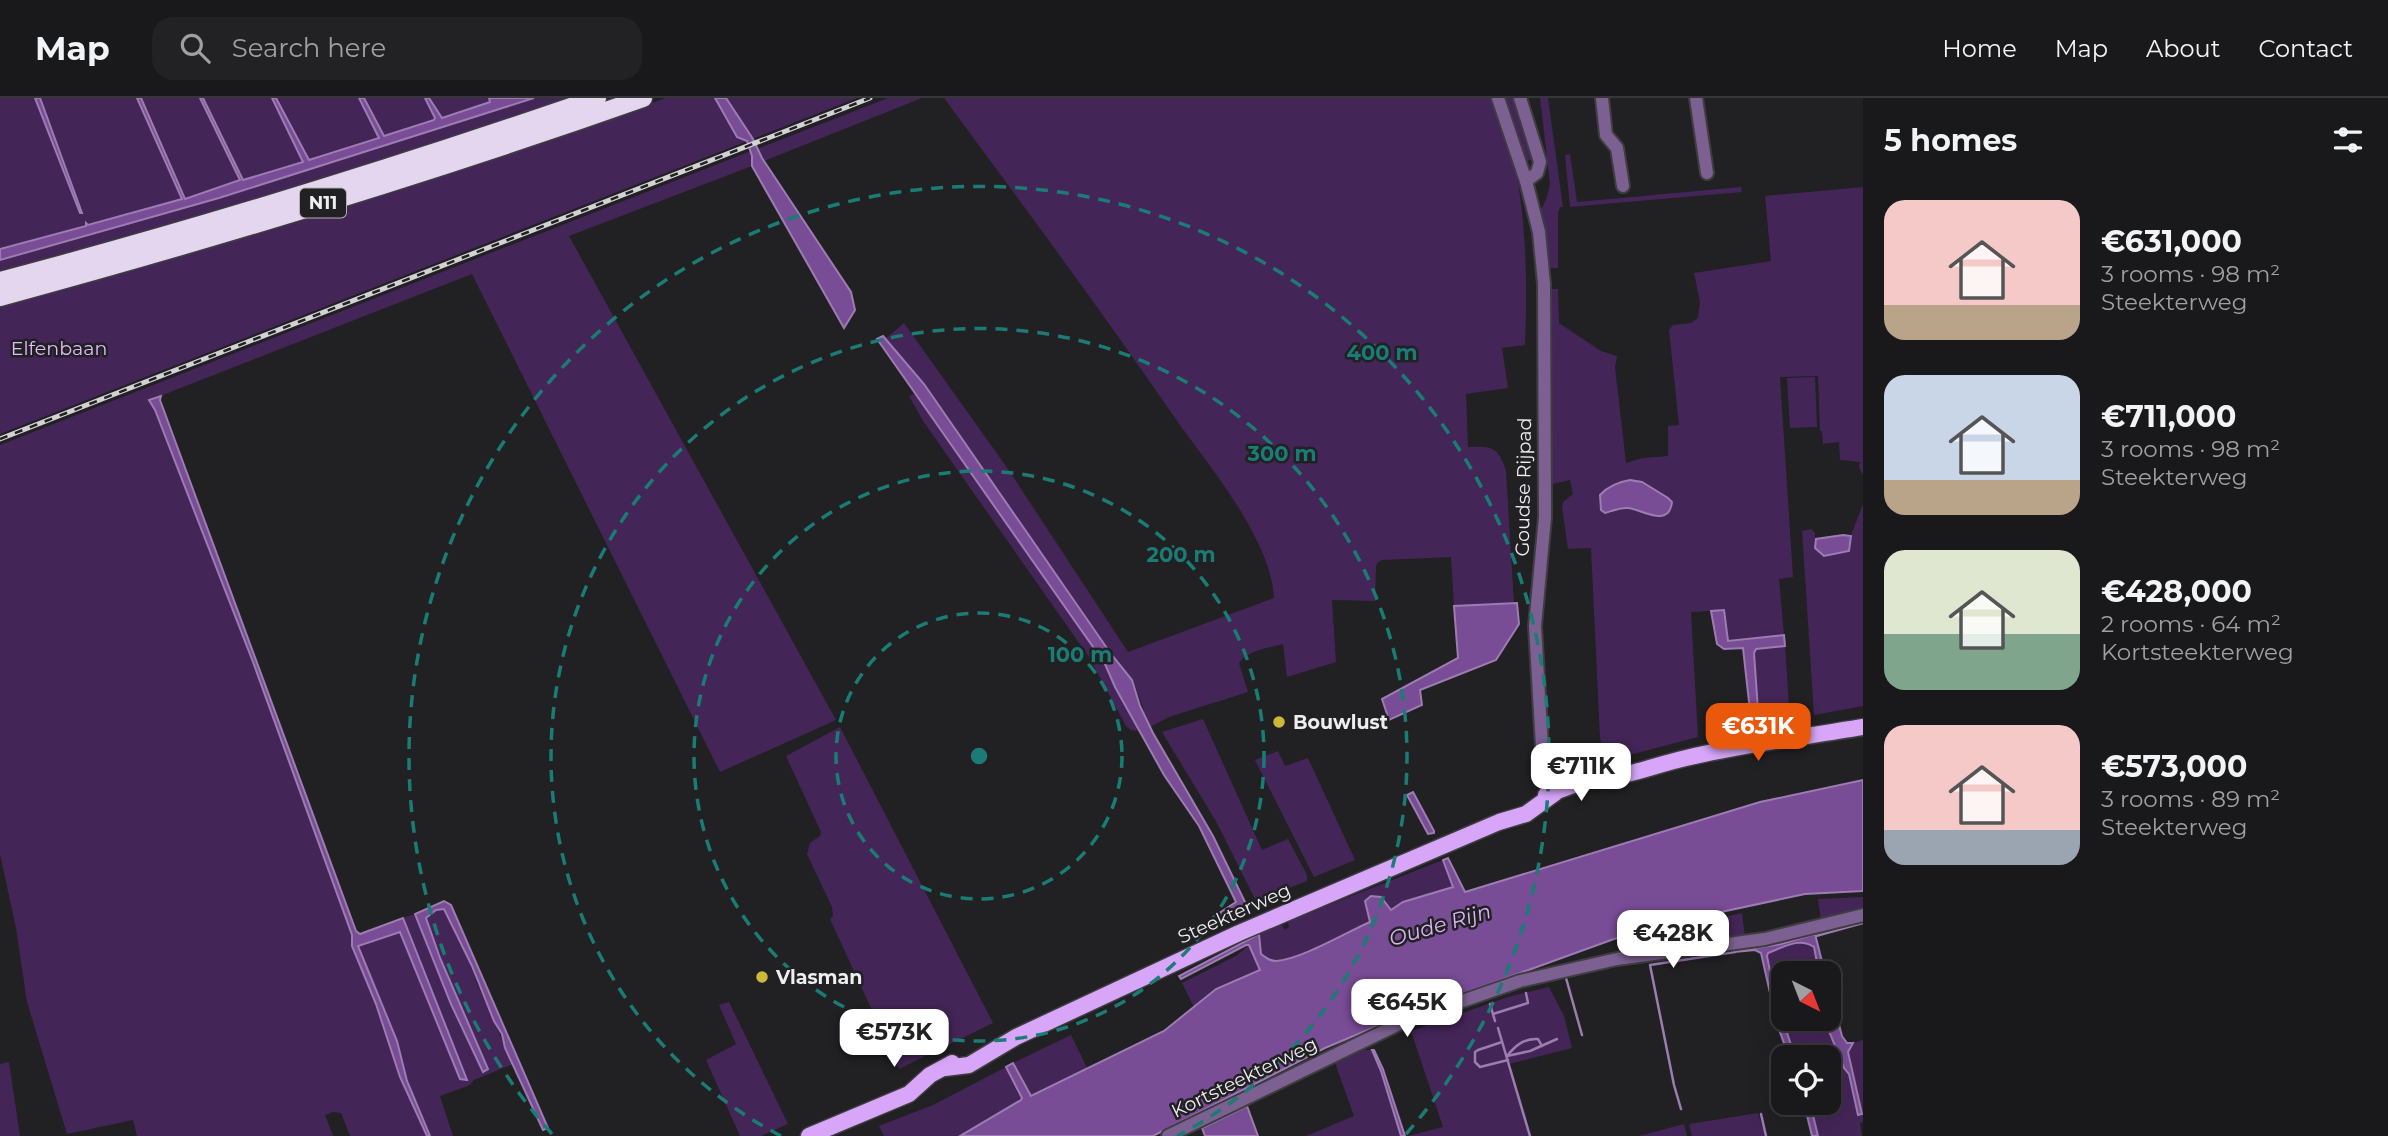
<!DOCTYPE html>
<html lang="en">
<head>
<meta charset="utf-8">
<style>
  body { margin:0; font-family:Montserrat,sans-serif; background:#222123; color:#f1f3f6; height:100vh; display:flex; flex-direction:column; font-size:26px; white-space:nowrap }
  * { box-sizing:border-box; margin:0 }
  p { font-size:23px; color:#9fa0a2 }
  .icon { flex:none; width:38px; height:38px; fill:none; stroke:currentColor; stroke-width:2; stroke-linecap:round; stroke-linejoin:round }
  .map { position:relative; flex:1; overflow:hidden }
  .side { display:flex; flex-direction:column; background:#19181a; width:525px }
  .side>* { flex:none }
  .needle { width:46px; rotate:138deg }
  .buttons { position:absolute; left:1771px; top:863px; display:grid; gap:14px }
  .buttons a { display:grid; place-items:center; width:70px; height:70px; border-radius:14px; background:#19181a; box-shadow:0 7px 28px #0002,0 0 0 2px #373739; font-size:35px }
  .price { position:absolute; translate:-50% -60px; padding:0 16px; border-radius:14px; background:#fff; color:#222; font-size:23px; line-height:46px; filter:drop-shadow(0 2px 4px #0008) }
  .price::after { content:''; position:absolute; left:50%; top:42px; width:21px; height:16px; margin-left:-10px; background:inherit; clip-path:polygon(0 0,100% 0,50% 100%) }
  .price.selected { background:#ea580c; color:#fff }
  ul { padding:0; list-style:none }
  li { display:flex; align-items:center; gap:21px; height:175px; padding:0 21px }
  li span { display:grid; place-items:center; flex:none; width:196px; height:140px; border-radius:21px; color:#555 }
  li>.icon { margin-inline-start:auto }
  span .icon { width:84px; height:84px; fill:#fffc; stroke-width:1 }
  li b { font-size:30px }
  h2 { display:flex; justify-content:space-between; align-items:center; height:84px; padding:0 21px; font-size:30px }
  header { display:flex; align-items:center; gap:42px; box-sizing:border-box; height:98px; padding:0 35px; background:#19181a; border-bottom:2px solid #373739 }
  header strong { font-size:33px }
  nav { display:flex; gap:38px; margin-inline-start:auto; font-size:24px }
  .search { width:490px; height:63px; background:#222123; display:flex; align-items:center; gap:18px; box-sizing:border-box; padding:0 24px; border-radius:21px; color:#9fa0a2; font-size:26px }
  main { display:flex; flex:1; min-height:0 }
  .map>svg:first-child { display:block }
</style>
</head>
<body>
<header>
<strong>Map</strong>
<div class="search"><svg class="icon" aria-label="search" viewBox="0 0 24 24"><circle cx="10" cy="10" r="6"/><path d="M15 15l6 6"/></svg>Search here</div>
<nav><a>Home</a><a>Map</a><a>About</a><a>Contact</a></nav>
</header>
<main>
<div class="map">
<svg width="1863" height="1038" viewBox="0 0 1863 1038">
  <rect width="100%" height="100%" fill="#212023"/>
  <g fill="#442557" fill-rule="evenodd">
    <polygon points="0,0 35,0 82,115 40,0 137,0 182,101 0,151"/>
    <polygon points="141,0 200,0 240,82 184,101"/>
    <polygon points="203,0 272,0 303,64 242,82"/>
    <polygon points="276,0 359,0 379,40 309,62"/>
    <polygon points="364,0 425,0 435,21 384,38"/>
    <polygon points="429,0 489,0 490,4 441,20"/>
    <polygon points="534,0 576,0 341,78 0,177 0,162 219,100"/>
    <polygon points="666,0 857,0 0,336 0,205 540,43"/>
    <polygon points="888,0 922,0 764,63 757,51"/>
    <path d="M944 0H1493C1527 74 1528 167 1525 247L1502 250 1508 290 1466 296 1468 349C1493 348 1498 349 1506 373L1514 505 1454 508 1451 459 1382 462 1377 465 1376 469 1375 503 1332 502 1336 564 1287 579 1283 546C1269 550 1248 552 1239 565L1248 594 1169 619 1150 629 1133 582 1111 556 924 286 885 241 904 225 1008 371 1128 554 1274 500C1271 441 1209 368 1175 320 1101 212 1022 106 944 0Z"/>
    <polygon points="1500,0 1515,0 1534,60 1525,64"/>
    <polygon points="1540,0 1548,0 1563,109 1560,109 1558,115 1558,170 1548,170 1539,116 1547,99 1550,86"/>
    <polygon points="751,53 752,68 569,138 836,622 720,674 472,176 150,302 253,564 352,837 352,848 376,906 400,979 427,1038 350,1038 341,1015 333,1014 325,1017 333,1038 137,1038 133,1022 67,1036 27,904 16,830 0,756 0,347"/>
    <polygon points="1570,56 1577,104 1741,89 1742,94 1570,109 1565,57"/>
    <path d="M1863 89V377L1859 369 1860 364 1840 362 1839 344 1823 346 1822 333H1820L1818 278 1780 279 1793 479 1779 481 1784 537 1727 543 1724 512 1691 514 1698 639 1606 663 1600 640 1591 450 1568 451 1562 409 1563 404 1573 396 1570 382 1548 387V191H1558L1559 225 1601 253 1617 258 1615 269 1626 365 1643 360 1668 358V328L1679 327 1669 232 1673 227 1691 225 1698 220 1700 204 1694 175 1771 163 1765 98ZM1630 382 1642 384 1668 400 1672 404C1669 431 1641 411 1628 410 1620 409 1612 413 1605 415L1601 411 1600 397C1608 387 1618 384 1630 382Z"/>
    <polygon points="1815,279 1817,329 1790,330 1787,280"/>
    <polygon points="915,296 1105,566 1115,589 1141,633 1131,632 1126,628 1089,559 923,323 909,298"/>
    <polygon points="1863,406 1863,608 1814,617 1802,433 1811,431 1815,435 1815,450 1828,458 1848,453 1851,437"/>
    <polygon points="1785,548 1790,622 1751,629 1751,613 1758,612 1753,555 1756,551"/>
    <polygon points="1203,621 1262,752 1288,741 1307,777 1307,783 1256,803 1217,725 1162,634"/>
    <polygon points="840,629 993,925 899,971 830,821 833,818 832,809 807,756 810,745 820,738 821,734 786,658"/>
    <polygon points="1278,653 1285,668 1308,660 1355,762 1314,779 1255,662"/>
    <path d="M1443 762 1454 789 1390 812 1385 802 1371 798 1365 803 1370 824C1347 834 1300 862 1276 863 1270 863 1266 860 1261 856L1259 836 1281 825 1285 832 1289 829 1288 823Z"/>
    <polygon points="1863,799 1863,813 1821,823 1818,801"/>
    <polygon points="444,811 472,868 476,883 513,966 474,982 470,987 440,998 453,1038 430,1038 407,983 397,943 357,848 400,834 460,981 466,982 403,820 415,816 451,906 483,974 487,971 440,860 426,820 436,812"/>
    <polygon points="1742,815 1745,839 1682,849 1678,829"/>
    <polygon points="1797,844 1806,844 1814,849 1819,875 1783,875 1783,920 1824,921 1831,941 1849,976 1859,1017 1862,1015 1848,954 1853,945 1863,942 1863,1024 1860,1025 1862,1038 1818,1038 1810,1005 1829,1004 1829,959 1795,959 1775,898 1767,858 1768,855"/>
    <polygon points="1249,847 1260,872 1216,891 1194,909 1182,885 1236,858"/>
    <polygon points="1549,889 1564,918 1572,950 1509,966 1530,1038 1408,1038 1443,1029 1411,933 1508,899"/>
    <polygon points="729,904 788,1026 761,1038 740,1038 706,962 736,946 719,907"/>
    <polygon points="1071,937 1088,972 1031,998 1013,965"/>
    <polygon points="1360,952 1372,952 1381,973 1401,1038 1306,1038 1354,1018 1335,965"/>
    <polygon points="9,964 20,1038 0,1038 0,966"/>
    <polygon points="1006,969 1022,1000 1021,1002 960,1038 884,1038 879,1028 933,1007"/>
    <polygon points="1758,1015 1765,1038 1692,1038 1689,1026"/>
    <polygon points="1684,1026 1687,1038 1639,1038"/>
  </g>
  <g fill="#794c96" stroke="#9c7cb1" stroke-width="2">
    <polygon points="35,0 40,0 82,115 80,115"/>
    <polygon points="137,0 141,0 185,101 240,82 200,0 203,0 243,82 303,64 272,0 276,0 309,62 379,40 359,0 364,0 384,38 434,22 435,20 425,0 429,0 442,20 490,4 489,0 534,0 219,100 0,162 0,151 86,128 86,125 88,127 182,101"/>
    <polygon points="715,0 726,0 753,41 762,60 851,194 855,212 844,230 752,68 752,58 747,43 737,39"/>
    <polygon points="883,238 924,286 1111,556 1132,582 1140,608 1153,635 1213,738 1247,808 1245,814 1218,821 1216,817 1236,804 1199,728 1164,677 1115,589 1105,566 877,241"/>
    <polygon points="161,298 160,302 356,833 360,836 403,820 467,982 460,981 400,834 358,848 397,943 407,983 430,1038 427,1038 400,979 376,906 352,848 352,837 253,564 155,312 149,302"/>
    <path d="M1630 382 1642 384 1668 400 1672 404C1669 431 1641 411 1628 410 1621 409 1612 413 1605 415L1601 412 1600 397C1608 388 1618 384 1630 382Z"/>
    <polygon points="1843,437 1851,438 1849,453 1824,458 1815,450 1816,441"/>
    <polygon points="1517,505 1519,526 1496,562 1420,592 1422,607 1389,622 1382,601 1458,560 1454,508"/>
    <polygon points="1724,512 1728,543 1784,537 1785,548 1756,551 1754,555 1758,612 1750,613 1743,550 1724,551 1717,546 1711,513"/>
    <path d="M1863 682V793L1805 796 1679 823 1614 841 1396 920 1325 950 1153 1038H960L1021 1002 1022 1000 1006 969 1013 965 1031 998 1164 933 1216 891 1260 872 1249 847H1246L1181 881 1179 878 1259 836 1261 856C1266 860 1270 863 1276 863 1300 862 1347 834 1370 824L1365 803 1371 798 1381 799 1391 812 1403 804 1453 789 1443 762 1448 760 1465 794 1760 704Z"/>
    <polygon points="1413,694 1434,733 1434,735 1428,736 1407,697"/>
    <polygon points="444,803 451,807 548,1030 543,1032 505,950 502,936 494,923 472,868 444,811 436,812 426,820 440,860 488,971 483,974 451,906 415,816"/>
    <path d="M1815 836 1825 875H1819L1814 849C1799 839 1784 849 1768 855L1767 858 1775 898 1795 959H1789L1777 926 1761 855 1755 852 1735 854V853L1781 846Z"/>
    <polygon points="1829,889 1842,938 1847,945 1853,945 1848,954 1862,1016 1858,1017 1849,976 1844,970 1824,921 1829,920"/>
    <polygon points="1372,952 1374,952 1383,971 1405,1038 1401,1038 1381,973"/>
    <polygon points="1804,1005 1810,1005 1818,1038 1812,1038"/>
    <polygon points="1247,1008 1258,1038 1205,1038 1202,1030"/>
  </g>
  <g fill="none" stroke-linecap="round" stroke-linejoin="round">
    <g stroke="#9c7cb1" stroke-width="2.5">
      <polyline points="1816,838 1863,825"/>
      <polyline points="1566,880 1582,937"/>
      <polyline points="1490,906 1495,923"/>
      <polyline points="1493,916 1528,905 1526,895"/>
      <polyline points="1498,930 1530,1038"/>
      <polyline points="1502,944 1478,952 1475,954 1475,964 1480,969 1508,962"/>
      <polyline points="1507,958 1530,953 1557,941"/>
      <path d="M1507 958C1515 948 1524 940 1538 941L1542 948"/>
      <polyline points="1681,1011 1674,987 1650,867 1735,854"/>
      <polyline points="1761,1016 1766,1038"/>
    </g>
    <defs>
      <g id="minor">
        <polyline points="1498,0 1526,83 1539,134 1544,186 1545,419 1535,528 1542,649 1555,695"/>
        <polyline points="1520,0 1540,64 1537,75 1526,83"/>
        <polyline points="1602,0 1606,37 1617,50 1623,88"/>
        <polyline points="1696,0 1707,75"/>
        <polyline points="1168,1038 1405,923 1520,883 1617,861 1765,841 1863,817"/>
      </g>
      <g id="major">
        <path d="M1596 680C1630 679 1654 667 1686 660 1744 646 1804 639 1863 629"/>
        <polyline points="1546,697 1604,676"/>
        <polyline points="945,970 969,967 1016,939 1239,835 1499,724 1526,716 1555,695"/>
        <polyline points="809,1038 909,996 930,977 952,965"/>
      </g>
      <g id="highway">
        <path d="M0 183C201 130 400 68 597 0"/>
        <path d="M0 199C217 140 431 75 643 0"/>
      </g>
    </defs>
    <use href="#minor" stroke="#3e3d40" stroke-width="16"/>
    <use href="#major" stroke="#3e3d40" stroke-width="19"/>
    <use href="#highway" stroke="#3e3d40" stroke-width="21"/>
    <use href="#minor" stroke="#7d6092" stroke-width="12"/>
    <use href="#major" stroke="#d7a6f8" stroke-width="16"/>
    <use href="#highway" stroke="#e4d6ef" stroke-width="18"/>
    <defs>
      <polyline id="rail" points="0,341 870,0"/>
    </defs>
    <use href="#rail" stroke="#d2d1d3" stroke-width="5"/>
    <use href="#rail" stroke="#212023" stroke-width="2.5" stroke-dasharray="8" stroke-linecap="butt"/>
  </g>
  <g fill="none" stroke="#1a7c74" stroke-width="3.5" stroke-dasharray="12 9">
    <circle cx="979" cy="658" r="143"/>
    <circle cx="979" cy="658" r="285"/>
    <path d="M781 1038A428 428 0 1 1 1177 1038"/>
    <path d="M552 1036A570 570 0 1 1 1406 1036"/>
  </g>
  <g fill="#ccb939" stroke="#212023" stroke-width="2.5">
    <circle cx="1279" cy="624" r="7"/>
    <circle cx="762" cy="879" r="7"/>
  </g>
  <g text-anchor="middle" stroke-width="5" stroke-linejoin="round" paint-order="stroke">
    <rect fill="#212023" stroke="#b0b0b2" stroke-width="2" x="300" y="90.5" width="46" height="29" rx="5"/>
    <g font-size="18" font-weight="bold" fill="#eeedef">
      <text x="323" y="111">N11</text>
    </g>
    <g font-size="19" fill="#dfbbf9" stroke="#212023">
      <text x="59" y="257">Elfenbaan</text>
    </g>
    <g font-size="19" fill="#eeedef" stroke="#212023">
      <text transform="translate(1523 389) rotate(-89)" y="7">Goudse Rijpad</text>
      <text transform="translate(1234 815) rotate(-24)" y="7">Steekterweg</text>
      <text transform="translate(1244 979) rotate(-26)" y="7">Kortsteekterweg</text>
    </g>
    <g font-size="19" font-weight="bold" fill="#eeedef" stroke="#212023" text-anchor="start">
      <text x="1293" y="631">Bouwlust</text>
      <text x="776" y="886">Vlasman</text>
    </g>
    <g font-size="21" font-style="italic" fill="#dab6f3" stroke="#212023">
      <text transform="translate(1440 827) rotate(-16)" y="7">Oude Rijn</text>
    </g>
  </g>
  <circle cx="979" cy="658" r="10" fill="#1a7c74" stroke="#212023" stroke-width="3.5"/>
  <g font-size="21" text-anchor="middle" font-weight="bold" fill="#1a7c74" stroke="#212023" stroke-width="5" stroke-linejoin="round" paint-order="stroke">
    <text x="1382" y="262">400 m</text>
    <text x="1282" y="363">300 m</text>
    <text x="1181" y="464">200 m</text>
    <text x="1080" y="564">100 m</text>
  </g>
</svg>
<div class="buttons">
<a><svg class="needle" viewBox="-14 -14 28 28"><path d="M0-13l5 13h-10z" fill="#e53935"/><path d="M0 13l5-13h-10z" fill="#9fa0a2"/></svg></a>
<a><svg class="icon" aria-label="locate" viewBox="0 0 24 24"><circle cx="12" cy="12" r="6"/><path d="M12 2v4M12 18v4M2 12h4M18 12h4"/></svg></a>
</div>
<b class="price selected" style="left:1758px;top:665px">€631K</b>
<b class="price" style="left:1581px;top:705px">€711K</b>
<b class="price" style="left:1673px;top:872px">€428K</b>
<b class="price" style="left:1407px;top:941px">€645K</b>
<b class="price" style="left:894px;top:971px">€573K</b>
</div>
<section class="side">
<h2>5 homes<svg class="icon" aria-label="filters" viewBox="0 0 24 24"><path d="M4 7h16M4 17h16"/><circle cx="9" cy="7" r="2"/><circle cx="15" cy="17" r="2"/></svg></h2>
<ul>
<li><span style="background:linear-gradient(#f6c9c9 75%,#b9a48a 0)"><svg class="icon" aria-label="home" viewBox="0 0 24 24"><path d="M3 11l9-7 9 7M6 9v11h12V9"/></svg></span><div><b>€631,000</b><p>3 rooms · 98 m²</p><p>Steekterweg</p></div></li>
<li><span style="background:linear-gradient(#c9d6e8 75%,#b9a48a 0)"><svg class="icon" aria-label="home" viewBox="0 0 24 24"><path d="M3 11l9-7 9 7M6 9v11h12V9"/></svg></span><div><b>€711,000</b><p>3 rooms · 98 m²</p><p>Steekterweg</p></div></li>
<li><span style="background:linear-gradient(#dfe7d0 60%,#7fa58c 0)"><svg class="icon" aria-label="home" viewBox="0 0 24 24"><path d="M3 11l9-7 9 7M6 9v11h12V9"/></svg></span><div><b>€428,000</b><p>2 rooms · 64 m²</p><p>Kortsteekterweg</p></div></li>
<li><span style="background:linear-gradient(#f6c9c9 75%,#9aa5b1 0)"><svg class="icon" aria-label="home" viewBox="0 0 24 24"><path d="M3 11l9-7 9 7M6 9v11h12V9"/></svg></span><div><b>€573,000</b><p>3 rooms · 89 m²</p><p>Steekterweg</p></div></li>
</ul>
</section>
</main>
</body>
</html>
